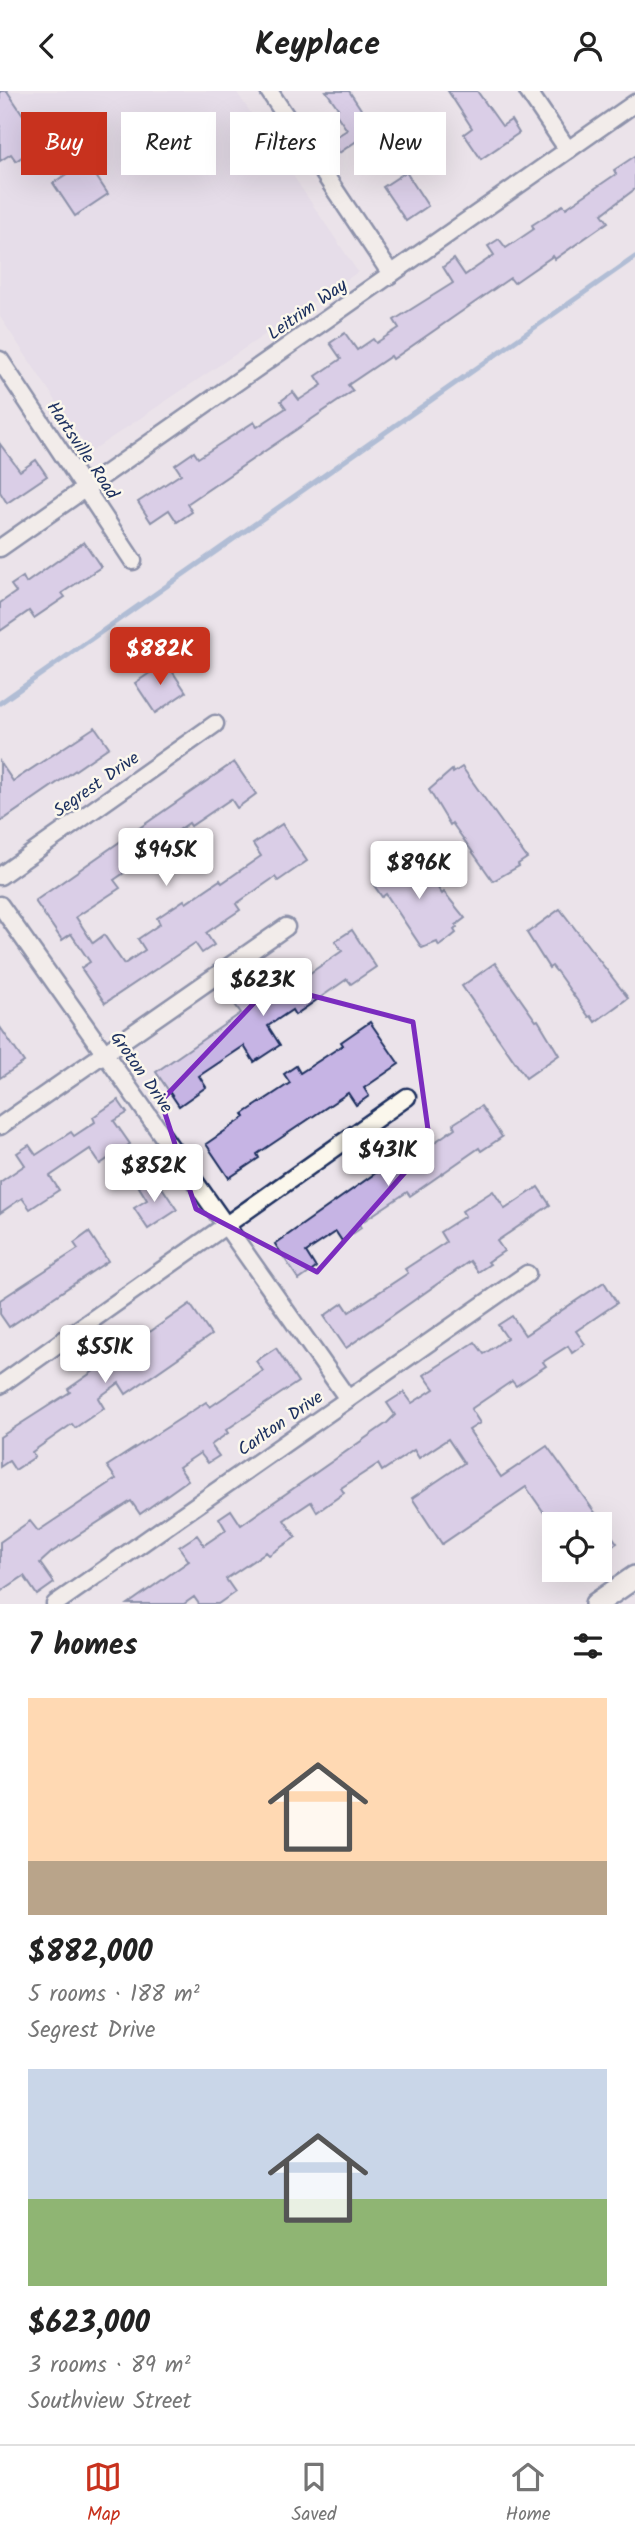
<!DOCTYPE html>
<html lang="en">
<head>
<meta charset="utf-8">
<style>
  body { margin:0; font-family:Kalam,sans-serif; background:#f2f2f2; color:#222; height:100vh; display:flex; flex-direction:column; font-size:26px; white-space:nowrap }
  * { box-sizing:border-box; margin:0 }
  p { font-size:23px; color:#767676 }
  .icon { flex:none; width:38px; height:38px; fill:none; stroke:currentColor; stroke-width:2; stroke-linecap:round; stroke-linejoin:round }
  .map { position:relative; height:1513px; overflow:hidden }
  .sheet { display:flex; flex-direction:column; background:#fff; flex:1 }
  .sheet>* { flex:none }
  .guide { position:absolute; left:21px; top:21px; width:593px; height:63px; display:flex; gap:14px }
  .controls { position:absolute; left:542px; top:1421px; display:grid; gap:14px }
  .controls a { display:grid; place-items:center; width:70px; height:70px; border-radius:0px; background:#fff; box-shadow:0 7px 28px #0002; font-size:35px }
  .price { position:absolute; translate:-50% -60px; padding:0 16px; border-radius:7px; background:#fff; color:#222; font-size:23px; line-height:46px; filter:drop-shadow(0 2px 4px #0008) }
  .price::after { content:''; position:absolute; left:50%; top:42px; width:21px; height:16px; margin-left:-10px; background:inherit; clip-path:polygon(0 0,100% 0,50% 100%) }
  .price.selected { background:#c8321e; color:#fff }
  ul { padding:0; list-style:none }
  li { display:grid; align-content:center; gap:14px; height:371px; padding:0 28px }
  li span { display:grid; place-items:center; height:217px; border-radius:0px; color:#555 }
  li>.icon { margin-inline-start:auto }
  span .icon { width:126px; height:126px; fill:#fffc; stroke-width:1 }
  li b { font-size:30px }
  h2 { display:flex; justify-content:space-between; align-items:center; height:84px; padding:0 28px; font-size:30px }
  .tag { padding:0 24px; border-radius:0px; background:#fff; box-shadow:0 7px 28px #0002; font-size:24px; line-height:63px }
  .tag.selected { background:#c8321e; color:#fff }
  header { display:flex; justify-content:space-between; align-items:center; height:91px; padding:0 28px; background:#fff; font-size:32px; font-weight:800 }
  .tab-bar { display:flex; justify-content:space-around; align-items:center; height:98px; border-top:2px solid #e0e0e0; background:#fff; font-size:19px; color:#767676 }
  .tab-bar a { display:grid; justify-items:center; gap:4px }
  .tab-bar .selected { color:#c8321e }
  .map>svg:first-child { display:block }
</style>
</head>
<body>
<header><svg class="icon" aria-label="back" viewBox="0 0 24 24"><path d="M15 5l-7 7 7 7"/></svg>Keyplace<svg class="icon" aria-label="person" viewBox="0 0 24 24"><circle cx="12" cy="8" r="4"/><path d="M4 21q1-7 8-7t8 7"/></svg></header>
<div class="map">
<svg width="635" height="1513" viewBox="0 0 635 1513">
  <rect width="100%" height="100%" fill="#ebe3ea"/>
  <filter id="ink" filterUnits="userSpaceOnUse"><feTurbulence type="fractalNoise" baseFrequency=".0143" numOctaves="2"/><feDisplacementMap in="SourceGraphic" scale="14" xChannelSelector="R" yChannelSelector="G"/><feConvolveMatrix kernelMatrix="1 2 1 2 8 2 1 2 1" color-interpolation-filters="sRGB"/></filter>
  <g filter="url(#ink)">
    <polygon fill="#e0d5e8" points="0,0 236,0 358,181 90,361 0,226"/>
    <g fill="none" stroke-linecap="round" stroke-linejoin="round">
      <polyline stroke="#6b8ebc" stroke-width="5" points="0,612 635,166"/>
    </g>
    <g fill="#c6b4e4" stroke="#1b2f5e" stroke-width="2">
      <polygon points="0,0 7,0 42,52 16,70 11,63 0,70"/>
      <polygon points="326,0 349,0 374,38 339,62 331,49 347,39 334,20 338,17"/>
      <polygon points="448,0 477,0 502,35 511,29 519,42 481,68 464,43 472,37"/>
      <polygon points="635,65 635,98 602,123 608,131 555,168 553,165 514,192 510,187 393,268 391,265 348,294 353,300 187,413 192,421 177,431 169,419 151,431 138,411 181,383 175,374 194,361 198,367 254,331 257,336 286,317 281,310 293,301 299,309 322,294 316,285 341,268 330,252 345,242 357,259 373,248 376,252 399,237 394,229 453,192 443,176 454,168 465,184 494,164 488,155 499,148 506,157 534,138 532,134 563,114 566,117 616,83 614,79"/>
      <polygon points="86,70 108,103 75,125 53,92"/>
      <polygon points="406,81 428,115 406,130 383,96"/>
      <polygon points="0,353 20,380 36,369 47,385 7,412 0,401"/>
      <polygon points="84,451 101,476 62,502 65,506 34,527 29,520 0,540 0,512 16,501 11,494 23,486 26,492"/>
      <polygon points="166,571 186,601 155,622 135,592"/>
      <polygon points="95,636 109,656 0,731 0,671 13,690"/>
      <polygon points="234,671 256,703 237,717 231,708 191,735 189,732 148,761 150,764 114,789 120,797 76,826 93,852 104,844 124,873 145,859 138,848 160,833 157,827 184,809 186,812 220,789 222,792 261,765 253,753 282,733 307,770 278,790 275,786 236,813 240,819 206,842 214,854 202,862 195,852 105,912 81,877 90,871 71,843 62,849 35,810"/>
      <polygon points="462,676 527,767 518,773 519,775 493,790 457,739 452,732 450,734 429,699 452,679 453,682"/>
      <polygon points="417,761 426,773 423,775 442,803 444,801 465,827 456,834 457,836 454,839 456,842 450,847 439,855 437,851 422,857 386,803 382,806 373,793 382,786 380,784 383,781 381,778 400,764 402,768 406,765 408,768"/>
      <polygon points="560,818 628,907 595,931 591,925 589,926 557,881 552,875 549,877 527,842"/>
      <polygon points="352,839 376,876 351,893 347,888 295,924 292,919 268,935 280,954 254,971 244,955 199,985 206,996 179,1015 156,981 241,922 231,908 260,889 267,899 289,885 294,893 342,860 335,850"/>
      <polygon points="495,872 536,930 538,929 559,964 526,987 462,895"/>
      <polygon points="370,931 399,973 364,997 369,1005 356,1014 348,1002 257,1063 259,1067 229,1087 206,1053 245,1026 243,1023 290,992 284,983 296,975 300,982 343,954 341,951"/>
      <polygon points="0,936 24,971 0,987"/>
      <polygon points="118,1009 127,1022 114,1030 130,1053 100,1073 90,1058 50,1085 59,1099 30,1118 22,1107 0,1122 0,1091 25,1074 17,1062 29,1054 36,1064 71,1041 74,1045 95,1031 93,1026"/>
      <polygon points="481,1015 502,1046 481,1060 479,1057 410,1105 407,1101 359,1133 361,1137 342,1150 336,1141 306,1161 316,1177 299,1189 275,1153 407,1060 412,1067 455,1037 453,1033"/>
      <polygon points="155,1086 177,1119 148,1138 134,1117 147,1109 139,1096"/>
      <polygon points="538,1096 550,1114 497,1150 504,1160 488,1171 490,1173 478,1181 470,1170 346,1257 324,1225 343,1212 349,1221 408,1182 405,1178 446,1151 440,1141 465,1125 462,1120 493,1100 505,1118"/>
      <polygon points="89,1141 108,1170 9,1236 0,1223 0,1209 78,1158 74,1152"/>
      <polygon points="604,1191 617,1212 576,1240 585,1253 572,1262 568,1255 543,1271 546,1275 516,1295 512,1290 471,1318 480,1332 469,1339 501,1386 547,1355 617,1452 600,1463 600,1433 552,1433 526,1396 442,1453 412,1407 464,1372 448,1348 419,1367 414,1359 382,1380 378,1373 341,1397 344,1402 317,1421 311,1411 284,1429 296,1446 269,1464 266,1461 226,1488 235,1501 218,1513 199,1513 194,1506 184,1513 128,1513 189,1470 179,1456 197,1444 204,1454 226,1439 219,1427 231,1419 241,1434 387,1332 395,1324 387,1312 404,1301 412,1312 434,1298 424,1284 475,1251 484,1263 507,1247 498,1234 512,1225 525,1244"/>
      <polygon points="190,1213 211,1244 126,1303 119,1292 98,1307 104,1317 75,1337 72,1333 32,1361 35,1366 15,1379 9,1370 0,1376 0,1346 70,1301 68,1298"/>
      <polygon points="276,1257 298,1291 226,1339 228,1342 211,1354 219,1365 208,1372 200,1362 179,1376 188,1389 140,1423 131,1410 52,1461 40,1472 54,1492 37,1504 24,1485 0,1501 0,1451 30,1430 38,1440 116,1388 107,1375 206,1311 210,1316 263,1280 256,1270"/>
    </g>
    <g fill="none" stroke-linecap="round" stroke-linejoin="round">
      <defs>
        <g id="minor">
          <polyline points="269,0 391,183"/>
          <polyline points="528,0 568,59"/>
          <polyline points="0,269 133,470"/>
          <polyline points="0,457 635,12"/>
          <polyline points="0,785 215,633"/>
          <polyline points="0,814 348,1308"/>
          <polyline points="0,1035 286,836"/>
          <polyline points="0,1294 407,1006"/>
          <polyline points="55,1513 527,1183"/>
        </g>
        <polyline id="secondary" points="596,1513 635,1486"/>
      </defs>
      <use href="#minor" stroke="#1b2f5e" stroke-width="21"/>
      <use href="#secondary" stroke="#1b2f5e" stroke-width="26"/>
      <use href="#minor" stroke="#fbf7ec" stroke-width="16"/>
      <use href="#secondary" stroke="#fbf7ec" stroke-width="21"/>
    </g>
  </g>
  <path d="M0 0H635V1513H0ZM271 894 413 931 430 1053 317 1181 196 1118 161 1010Z" fill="#ebe3ea" fill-opacity=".55" fill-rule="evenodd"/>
  <path fill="none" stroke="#7b2cbf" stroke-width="5" stroke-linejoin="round" d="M271 894 413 931 430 1053 317 1181 196 1118 161 1010Z"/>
  <g text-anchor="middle" stroke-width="5" stroke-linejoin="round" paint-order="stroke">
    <g font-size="18" fill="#1b2f5e" stroke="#fbf7ec">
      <text transform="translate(307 218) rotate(-35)" y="6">Leitrim Way</text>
      <text transform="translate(83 359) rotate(56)" y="6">Hartsville Road</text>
      <text transform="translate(96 693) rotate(-35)" y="6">Segrest Drive</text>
      <text transform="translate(142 981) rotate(55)" y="6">Groton Drive</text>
      <text transform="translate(280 1332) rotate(-35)" y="6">Carlton Drive</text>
    </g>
  </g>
</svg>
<div class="controls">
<a><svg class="icon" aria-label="locate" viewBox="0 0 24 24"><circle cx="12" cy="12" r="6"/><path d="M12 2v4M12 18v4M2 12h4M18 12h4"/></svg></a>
</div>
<b class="price selected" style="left:160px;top:596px">$882K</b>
<b class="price" style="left:166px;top:797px">$945K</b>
<b class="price" style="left:419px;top:810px">$896K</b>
<b class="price" style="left:263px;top:927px">$623K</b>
<b class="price" style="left:388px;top:1097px">$431K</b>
<b class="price" style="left:154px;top:1113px">$852K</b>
<b class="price" style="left:105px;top:1294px">$551K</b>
<div class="guide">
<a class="tag selected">Buy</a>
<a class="tag">Rent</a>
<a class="tag">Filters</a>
<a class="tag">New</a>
</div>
</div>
<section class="sheet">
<h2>7 homes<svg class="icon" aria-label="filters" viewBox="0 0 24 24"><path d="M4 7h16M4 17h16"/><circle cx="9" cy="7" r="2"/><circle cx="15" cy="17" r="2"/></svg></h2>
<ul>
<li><span style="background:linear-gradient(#ffd9b3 75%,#b9a48a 0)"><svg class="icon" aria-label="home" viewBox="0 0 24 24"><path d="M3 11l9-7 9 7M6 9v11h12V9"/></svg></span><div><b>$882,000</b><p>5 rooms · 188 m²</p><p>Segrest Drive</p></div></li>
<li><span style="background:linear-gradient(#c9d6e8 60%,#8fb573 0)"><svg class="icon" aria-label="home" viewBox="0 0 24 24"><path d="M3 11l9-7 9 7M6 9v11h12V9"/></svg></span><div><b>$623,000</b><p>3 rooms · 89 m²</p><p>Southview Street</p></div></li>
</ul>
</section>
<nav class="tab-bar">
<a class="selected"><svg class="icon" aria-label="map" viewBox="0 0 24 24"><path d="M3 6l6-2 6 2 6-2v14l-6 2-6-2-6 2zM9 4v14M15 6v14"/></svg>Map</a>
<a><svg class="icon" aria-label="saved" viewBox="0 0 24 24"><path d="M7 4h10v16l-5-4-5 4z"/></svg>Saved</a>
<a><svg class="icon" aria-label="home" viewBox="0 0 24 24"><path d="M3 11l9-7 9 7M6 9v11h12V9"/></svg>Home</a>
</nav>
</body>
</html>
